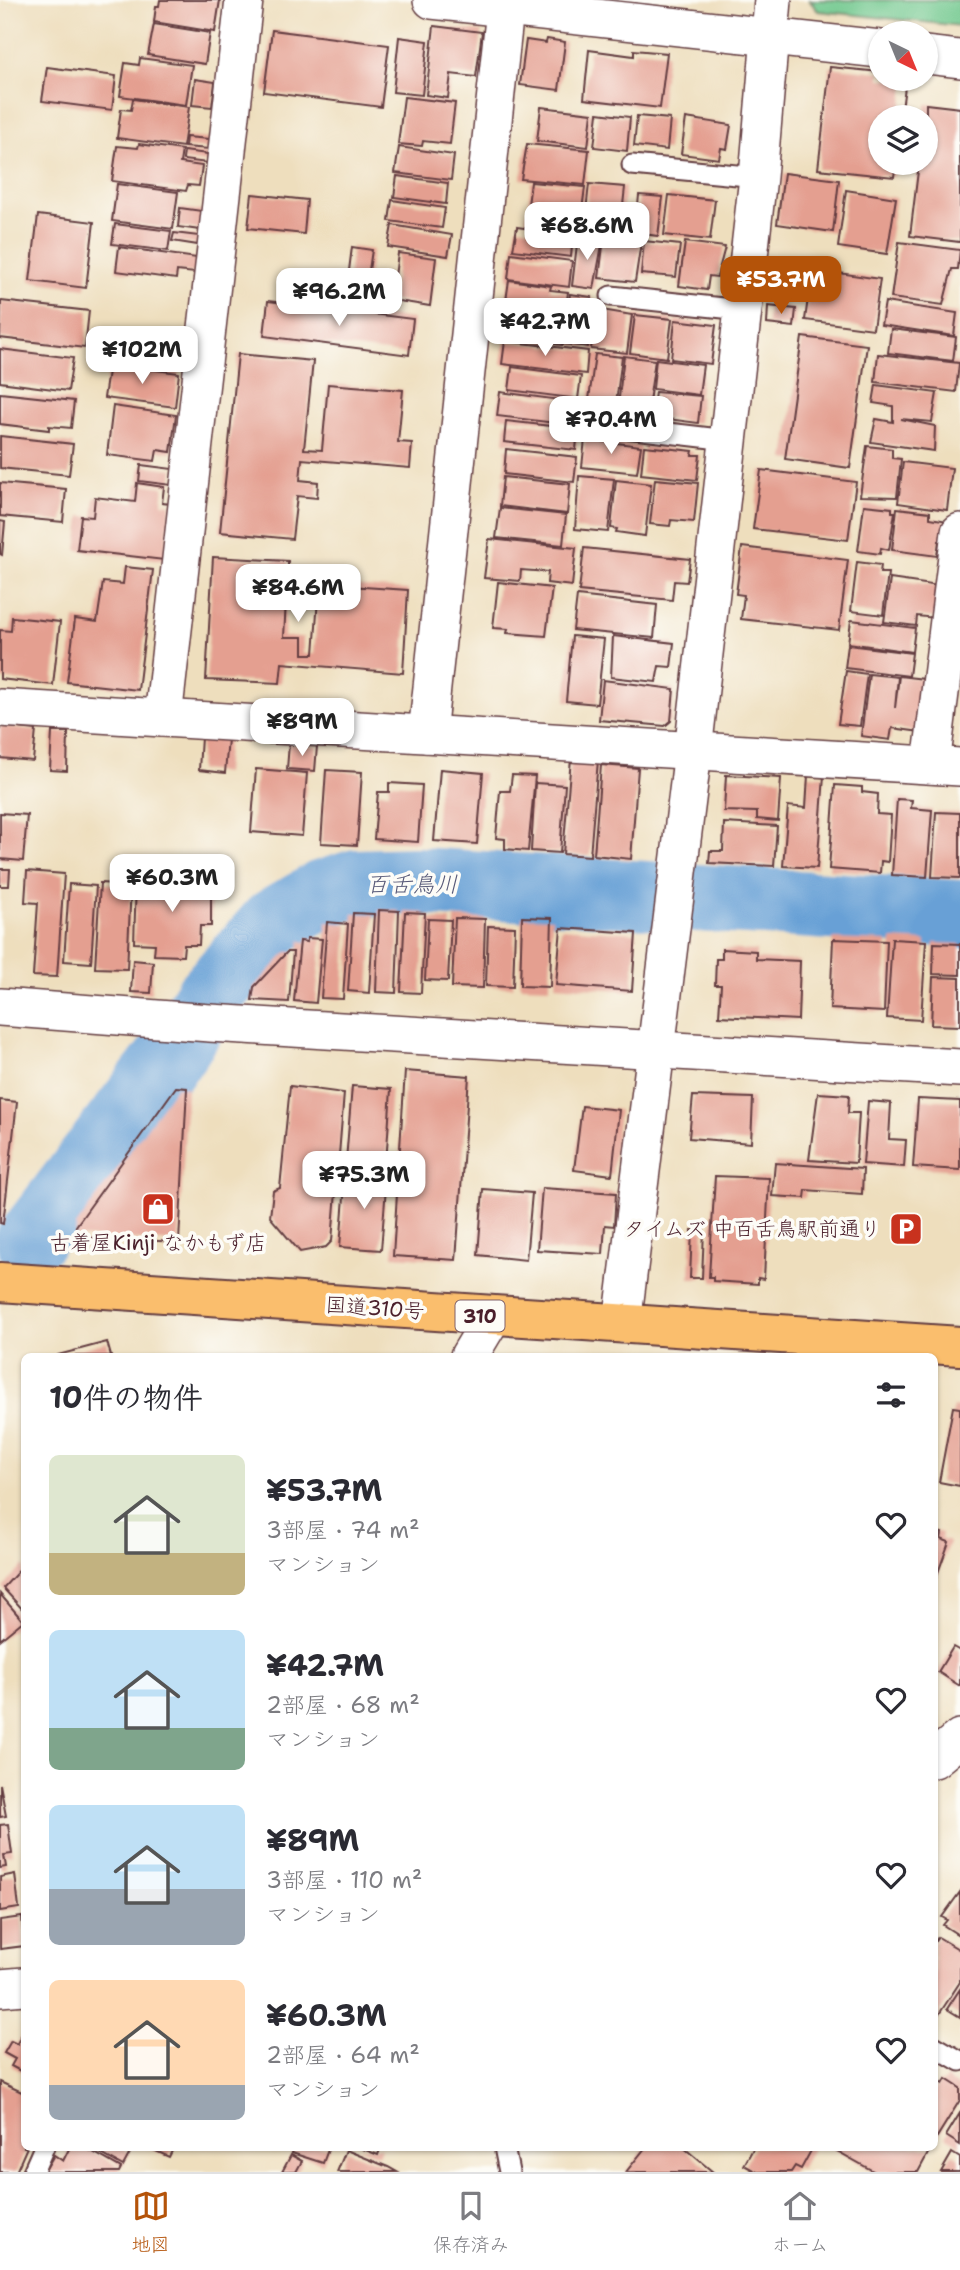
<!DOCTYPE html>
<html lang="ja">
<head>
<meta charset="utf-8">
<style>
  body { margin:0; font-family:"Shantell Sans","Klee One",sans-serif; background:#f7f7f7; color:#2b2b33; height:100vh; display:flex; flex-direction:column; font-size:26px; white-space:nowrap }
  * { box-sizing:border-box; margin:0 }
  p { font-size:23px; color:#7c7c81 }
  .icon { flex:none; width:38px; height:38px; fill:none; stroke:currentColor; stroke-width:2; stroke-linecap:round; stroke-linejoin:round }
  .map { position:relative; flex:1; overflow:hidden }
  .panel { position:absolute; left:21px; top:1353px; width:917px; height:798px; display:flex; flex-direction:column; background:#fff; border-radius:10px; box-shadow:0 2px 5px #0004 }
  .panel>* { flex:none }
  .needle { width:46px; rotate:137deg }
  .controls { position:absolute; left:868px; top:21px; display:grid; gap:14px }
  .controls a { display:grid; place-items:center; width:70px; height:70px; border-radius:50%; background:#fff; box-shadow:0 2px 5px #0004; font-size:35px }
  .price { position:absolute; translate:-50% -60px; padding:0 16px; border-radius:14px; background:#fff; color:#222; font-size:23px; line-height:46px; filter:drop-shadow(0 2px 4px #0008) }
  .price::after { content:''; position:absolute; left:50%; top:42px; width:21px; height:16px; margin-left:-10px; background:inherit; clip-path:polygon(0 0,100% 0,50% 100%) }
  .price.current { background:#b45309; color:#fff }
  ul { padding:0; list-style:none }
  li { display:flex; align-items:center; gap:21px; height:175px; padding:0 28px }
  li span { display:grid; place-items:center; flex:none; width:196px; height:140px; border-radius:10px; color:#555 }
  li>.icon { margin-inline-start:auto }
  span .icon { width:84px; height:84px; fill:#fffc; stroke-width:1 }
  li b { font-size:30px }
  h2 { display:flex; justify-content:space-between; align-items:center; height:84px; padding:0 28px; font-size:30px }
  .tab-bar { display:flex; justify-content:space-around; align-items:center; height:98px; border-top:2px solid #e1e1e2; background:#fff; font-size:19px; color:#7c7c81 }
  .tab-bar a { display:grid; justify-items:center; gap:4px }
  .tab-bar .current { color:#b45309 }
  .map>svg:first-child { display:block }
</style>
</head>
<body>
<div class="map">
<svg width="960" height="2172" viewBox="0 0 960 2172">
  <rect width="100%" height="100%" fill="#fdfcf7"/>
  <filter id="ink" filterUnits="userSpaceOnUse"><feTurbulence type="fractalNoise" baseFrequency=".0143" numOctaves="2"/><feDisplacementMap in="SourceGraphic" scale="14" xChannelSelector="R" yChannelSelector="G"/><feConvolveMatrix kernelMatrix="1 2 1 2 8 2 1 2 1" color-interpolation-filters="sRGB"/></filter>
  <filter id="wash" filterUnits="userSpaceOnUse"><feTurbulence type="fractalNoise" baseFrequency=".00686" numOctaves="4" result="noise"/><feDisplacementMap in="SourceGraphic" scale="28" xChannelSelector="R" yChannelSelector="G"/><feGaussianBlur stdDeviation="1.57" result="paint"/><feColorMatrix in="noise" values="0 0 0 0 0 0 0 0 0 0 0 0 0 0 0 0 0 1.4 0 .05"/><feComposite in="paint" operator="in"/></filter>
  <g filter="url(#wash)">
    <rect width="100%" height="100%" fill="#eedebd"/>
    <polygon fill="#71c88e" stroke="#5e745c" stroke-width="2" points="809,0 960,0 960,26 818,11"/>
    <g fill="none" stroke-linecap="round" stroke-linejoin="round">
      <polyline stroke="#67a0d6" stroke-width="68" points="30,1240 178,1046 207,998 274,922 322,894 357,883 417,881 960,914"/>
    </g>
    <g id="blocks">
      <g fill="#e49f90">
        <polygon points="160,0 220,0 215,32 154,22 156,6 159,6"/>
        <polygon points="154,24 210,33 205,64 148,55"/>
        <polygon points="434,26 482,32 476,77 451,74 448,98 426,95"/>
        <polygon points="272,30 389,45 381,107 264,92"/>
        <polygon points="399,37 428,41 422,95 393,92"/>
        <polygon points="547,39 565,42 559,90 520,85 526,40 546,43"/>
        <polygon points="589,50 634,56 634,50 667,53 660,108 584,99"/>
        <polygon points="140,58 192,65 186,105 120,96 125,63 139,65"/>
        <polygon points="47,67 116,76 112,110 42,101"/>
        <polygon points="830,67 880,72 880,79 906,79 901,117 880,117 880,163 896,163 894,177 818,169"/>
        <polygon points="195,79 215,82 212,107 192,105"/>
        <polygon points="404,97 455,103 450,144 423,141 422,146 398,144"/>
        <polygon points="133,99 189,107 183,147 117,138 121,109 131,110"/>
        <polygon points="926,104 960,108 960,242 910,236 919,163 926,163"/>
        <polygon points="541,107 592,113 588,147 537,141"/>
        <polygon points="598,113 630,117 627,151 594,147"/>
        <polygon points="637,116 670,119 667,150 634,146"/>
        <polygon points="686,118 731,125 727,149 721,148 719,159 681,154"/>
        <polygon points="186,137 209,139 209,149 185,147"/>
        <polygon points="139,144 182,150 180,163 202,166 199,186 188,185 186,191 112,181 117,146 138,148"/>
        <polygon points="527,144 589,150 585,185 521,179"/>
        <polygon points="399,147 454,155 451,180 395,173"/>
        <polygon points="184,151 208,154 207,163 183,160"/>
        <polygon points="784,173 839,180 833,232 777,224"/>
        <polygon points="397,176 448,183 446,204 394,197"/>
        <polygon points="531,182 585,187 580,226 526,220"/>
        <polygon points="117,184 178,192 173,229 112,221"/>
        <polygon points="589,184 625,187 620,233 584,230"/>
        <polygon points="846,190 896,198 887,254 838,247"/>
        <polygon points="252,194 307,200 304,234 248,228"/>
        <polygon points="639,195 663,197 658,236 622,231 625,216 637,216"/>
        <polygon points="669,195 715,200 710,240 664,235"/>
        <polygon points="392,200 445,208 442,228 389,221"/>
        <polygon points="180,208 202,211 200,230 178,227"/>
        <polygon points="38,215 94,222 86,288 30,281"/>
        <polygon points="115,224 171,231 168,251 112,244"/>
        <polygon points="392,225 452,235 448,256 388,247"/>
        <polygon points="517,227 573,235 571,257 513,250"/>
        <polygon points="174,233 199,236 198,245 172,241"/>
        <polygon points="578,236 603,239 594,289 572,286"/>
        <polygon points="604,238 641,242 635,282 599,278"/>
        <polygon points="644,241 680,245 676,277 641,274"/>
        <polygon points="685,242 725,247 717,277 709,276 707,290 679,286"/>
        <polygon points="899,242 960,250 958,269 952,269 943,305 891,298"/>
        <polygon points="119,247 197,258 195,273 177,271 176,279 116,271"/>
        <polygon points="352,247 372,250 365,297 346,294"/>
        <polygon points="398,253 436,258 430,306 392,300"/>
        <polygon points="511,253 572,261 569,287 508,279"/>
        <polygon points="812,269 880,279 873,329 805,320"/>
        <polygon points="509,280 551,286 550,290 568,292 565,315 505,308"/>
        <polygon points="570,294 592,297 588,347 563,344"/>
        <polygon points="1,301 89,311 85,348 0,338"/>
        <polygon points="268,301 413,319 409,355 264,336"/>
        <polygon points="885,302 957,313 954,336 881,325"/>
        <polygon points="768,306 796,309 794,327 767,324"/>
        <polygon points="505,309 548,315 547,319 565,321 562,345 502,337"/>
        <polygon points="596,309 632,315 627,353 591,349"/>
        <polygon points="635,315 672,319 667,358 630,353"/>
        <polygon points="675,320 716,325 711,364 671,359"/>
        <polygon points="891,329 956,337 953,361 888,353"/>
        <polygon points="802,337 867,345 850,468 785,459"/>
        <polygon points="505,341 588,351 586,374 502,364"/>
        <polygon points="0,349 73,358 68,391 0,382"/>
        <polygon points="238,354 313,361 304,449 322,450 328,384 403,390 398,442 412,443 410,468 302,459 300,480 318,482 317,498 297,496 292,539 220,532"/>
        <polygon points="595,354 622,357 615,410 588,407"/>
        <polygon points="878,354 959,363 956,392 875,382"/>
        <polygon points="624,356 655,360 648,409 618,406"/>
        <polygon points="656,359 703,365 699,395 653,389"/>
        <polygon points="109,364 179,373 175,407 104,398"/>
        <polygon points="512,367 581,376 578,399 509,390"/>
        <polygon points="876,385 937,393 932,422 901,419 935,426 934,451 871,442 876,419 893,422 893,406 873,403"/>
        <polygon points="500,392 583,403 580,426 497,416"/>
        <polygon points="655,392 701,396 698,423 652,417"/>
        <polygon points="0,393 74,401 71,428 49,426 49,430 0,424"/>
        <polygon points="113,406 176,415 171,452 157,450 155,461 107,455"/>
        <polygon points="506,421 578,429 576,450 504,442"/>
        <polygon points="0,436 73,444 69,475 0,468"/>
        <polygon points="585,439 641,446 637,473 582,467"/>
        <polygon points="644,446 693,451 692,455 700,455 697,480 641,474"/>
        <polygon points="867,446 892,449 892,458 901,459 897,497 860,496"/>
        <polygon points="506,449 577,457 574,482 504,474"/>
        <polygon points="903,462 952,468 947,510 898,503"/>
        <polygon points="141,465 173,469 171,485 139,481"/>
        <polygon points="761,470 856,482 848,540 753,529"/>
        <polygon points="579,476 614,479 608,532 575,529"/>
        <polygon points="503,477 570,484 567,514 500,506"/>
        <polygon points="655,479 698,483 694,522 671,520 670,526 650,524"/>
        <polygon points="616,480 651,484 645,536 616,532 617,529 611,528"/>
        <polygon points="0,483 66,489 63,522 0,516"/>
        <polygon points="137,483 164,487 162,503 171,504 164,560 77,550 81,516 93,517 95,497 135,502"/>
        <polygon points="864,505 892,508 892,512 895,512 889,550 881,548 880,554 858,551"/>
        <polygon points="500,508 566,515 563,545 496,538"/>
        <polygon points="897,508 930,512 930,518 948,521 946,541 939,541 937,556 892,550"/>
        <polygon points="0,521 5,522 2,555 0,554"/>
        <polygon points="489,539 576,548 572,586 547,583 548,572 521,570 520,581 484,578"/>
        <polygon points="742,547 848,560 839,630 741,619 744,595 736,594"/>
        <polygon points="584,548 690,559 687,582 674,581 672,600 579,591"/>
        <polygon points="213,557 288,561 288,580 312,581 310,602 286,601 284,637 303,637 303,654 314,654 319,584 408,590 403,673 282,663 280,683 206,680"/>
        <polygon points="857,562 881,565 880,573 888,573 883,615 851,611"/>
        <polygon points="125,567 153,570 138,690 67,682 75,619 97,622 103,582 123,584"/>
        <polygon points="890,579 939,586 935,618 917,616 916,626 884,622"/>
        <polygon points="498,582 552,588 546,636 507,633 508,629 493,628"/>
        <polygon points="577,596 657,605 654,638 573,630"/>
        <polygon points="12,617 60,622 53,685 0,679 0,630 11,631"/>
        <polygon points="851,620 915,628 912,652 848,643"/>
        <polygon points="572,636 604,639 597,704 566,701"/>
        <polygon points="613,636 674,643 671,667 659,666 656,682 611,677"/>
        <polygon points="848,645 912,653 909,676 845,668"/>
        <polygon points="846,671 867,674 860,726 838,724"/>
        <polygon points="869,674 898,677 895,708 899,676 924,679 921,732 892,728 890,740 861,736"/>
        <polygon points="603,680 674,689 671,721 665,726 599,720"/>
        <polygon points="0,726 36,730 33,761 0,758"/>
        <polygon points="52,732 68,732 67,771 50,770"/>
        <polygon points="201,737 228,739 225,773 199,770"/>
        <polygon points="289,744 317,746 315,771 287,769"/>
        <polygon points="571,758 598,760 590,856 563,854"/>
        <polygon points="601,765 638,768 631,859 594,855"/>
        <polygon points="256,769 307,773 302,836 251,832"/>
        <polygon points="440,769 483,773 477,844 434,841"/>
        <polygon points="326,770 362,772 357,845 321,843"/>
        <polygon points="512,775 535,776 528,851 505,849 505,839 496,838 500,791 510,791"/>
        <polygon points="726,775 781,778 778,821 757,819 757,812 724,811"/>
        <polygon points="808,775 824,776 817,868 783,866 788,806 806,808"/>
        <polygon points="389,783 422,785 418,842 374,839 378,792 389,792"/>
        <polygon points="535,783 565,785 560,853 531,851"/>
        <polygon points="835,785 862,787 862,792 878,794 877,814 891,815 888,862 881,861 880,873 829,869"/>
        <polygon points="897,799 912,800 911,808 932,810 927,877 892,875"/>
        <polygon points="936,812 960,813 960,878 932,877"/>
        <polygon points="0,813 27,815 23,861 0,859"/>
        <polygon points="724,823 777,826 774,866 709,863 710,851 723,851"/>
        <polygon points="0,869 10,869 9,886 0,886"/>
        <polygon points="27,871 64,874 57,977 33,976 38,903 25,902"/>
        <polygon points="136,881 219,884 218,896 211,896 211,926 200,926 199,945 184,945 183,956 154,955 155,944 134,943"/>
        <polygon points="100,883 131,885 127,969 95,968"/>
        <polygon points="69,884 96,886 91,963 64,961"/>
        <polygon points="379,910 399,911 396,993 376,992"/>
        <polygon points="405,912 425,913 421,993 401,992"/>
        <polygon points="353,913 374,914 369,993 348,991"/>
        <polygon points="522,917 552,918 550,987 520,986"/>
        <polygon points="455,918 485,919 483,988 452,987"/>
        <polygon points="428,919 451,920 448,981 425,980"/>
        <polygon points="327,922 348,924 343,999 321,998"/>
        <polygon points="488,926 515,927 513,987 486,986"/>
        <polygon points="561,928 636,933 632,991 556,985"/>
        <polygon points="307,938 322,939 316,1003 294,1001 300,941 307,942"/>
        <polygon points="833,939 887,941 884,1012 830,1009"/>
        <polygon points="892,939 926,941 921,1020 887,1018"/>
        <polygon points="934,943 960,944 960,975 933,974"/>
        <polygon points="722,949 756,951 756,959 800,961 798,1020 719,1016 721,985 715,985 716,959 722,959"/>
        <polygon points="287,952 293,952 289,1002 252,1000 254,987"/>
        <polygon points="133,960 153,962 151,993 131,992"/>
        <polygon points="933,977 960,978 960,1026 931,1025"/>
        <polygon points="405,1071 469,1076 456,1260 393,1256"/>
        <polygon points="290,1086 344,1093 332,1241 326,1247 300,1252 270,1217 273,1191 280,1188"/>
        <polygon points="352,1086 391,1089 386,1164 346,1161"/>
        <polygon points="176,1087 187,1088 179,1242 75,1237 76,1226"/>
        <polygon points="818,1093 849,1095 848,1113 859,1113 856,1163 809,1160"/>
        <polygon points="693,1096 753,1098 751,1143 689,1138"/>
        <polygon points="918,1099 960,1101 960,1170 913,1167"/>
        <polygon points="0,1100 17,1102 3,1224 0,1223"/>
        <polygon points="868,1101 891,1103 889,1139 906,1140 904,1167 863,1164"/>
        <polygon points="582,1106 619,1110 612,1175 574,1170"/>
        <polygon points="775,1163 863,1169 862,1194 806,1190 805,1198 772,1196"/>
        <polygon points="346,1172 387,1175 381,1250 340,1247"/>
        <polygon points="715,1176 769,1178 764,1279 758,1278 758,1284 713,1281 713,1277 709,1277"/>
        <polygon points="542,1188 616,1193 614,1226 605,1225 603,1254 537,1250"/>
        <polygon points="483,1189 532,1193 526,1260 478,1255"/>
        <polygon points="692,1230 704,1230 702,1278 690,1278"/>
        <polygon points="107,1342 111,1356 58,1356 58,1355"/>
        <polygon points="953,1407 960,1408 960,1486 939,1482"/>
        <polygon points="934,1531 942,1533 941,1539 949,1542 935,1581"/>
        <polygon points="24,1565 24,1611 3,1588"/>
        <polygon points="0,1594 23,1621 0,1640"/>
        <polygon points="953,1647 960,1651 960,1686 938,1672"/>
        <polygon points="0,1784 6,1816 0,1817"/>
        <polygon points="8,1824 12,1854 4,1855 6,1867 0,1868 0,1825"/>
        <polygon points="15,1874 19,1908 0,1911 0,1877"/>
        <polygon points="960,1892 960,1936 943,1925 947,1920 942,1917"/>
        <polygon points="22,1917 24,1946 0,1949 0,1920"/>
        <polygon points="938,1937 960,1950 960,1982 934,2022 934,1943"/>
        <polygon points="960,1989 960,2017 947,2009"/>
        <polygon points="24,2029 24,2073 11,2066 15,2059 4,2053 11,2041 17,2044"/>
        <polygon points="946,2079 960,2088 960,2100 937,2137 934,2136 934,2090 940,2082 943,2084"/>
        <polygon points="0,2082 24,2093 24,2147 27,2147 16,2172 0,2172"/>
        <polygon points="960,2113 960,2145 946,2136"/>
        <polygon points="70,2147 84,2147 121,2168 119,2172 44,2172 54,2155 63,2161"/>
        <polygon points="101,2147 119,2147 130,2153 123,2166 98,2152"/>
        <polygon points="147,2147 174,2147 169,2157"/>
        <polygon points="294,2147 329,2147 323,2163 292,2153"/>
        <polygon points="358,2147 381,2147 378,2155"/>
        <polygon points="646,2147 683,2147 713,2172 626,2172"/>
        <polygon points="754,2147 813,2147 801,2169 795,2166 791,2172 757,2172 744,2165"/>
        <polygon points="830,2147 929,2147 931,2148 918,2172 875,2172"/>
        <polygon points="346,2150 388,2167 397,2172 337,2172"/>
        <polygon points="952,2153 960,2158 960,2172 941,2172"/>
        <polygon points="291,2155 302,2161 296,2172 282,2172"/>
      </g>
    </g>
  </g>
  <g filter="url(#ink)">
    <use href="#blocks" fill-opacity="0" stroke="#633c41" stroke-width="2"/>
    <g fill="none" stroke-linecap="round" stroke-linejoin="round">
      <defs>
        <g id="service">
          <polyline points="632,165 758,177"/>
          <polyline points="611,296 742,310"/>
          <polyline points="608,426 728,440"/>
          <polyline points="934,2046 960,2061"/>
          <polyline points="504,2147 509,2172"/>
          <polyline points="33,2172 44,2147"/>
        </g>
        <g id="minor">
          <polyline points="432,0 880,49"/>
          <polyline points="926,55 960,59"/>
          <polyline points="0,708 960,767"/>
          <polyline points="163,718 244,0"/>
          <polyline points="427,734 506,0"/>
          <polyline points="931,765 960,532"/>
          <polyline points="0,1007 210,1023 960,1068"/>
          <polyline points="622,1324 693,751 758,177 773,0"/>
          <polyline points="469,1356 493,1316"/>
          <polyline points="934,1759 960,1738"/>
          <polyline points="0,1988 24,1986"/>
        </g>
        <polyline id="trunk" points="0,1282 960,1346"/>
      </defs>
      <use href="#service" stroke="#633c41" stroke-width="23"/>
      <use href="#minor" stroke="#633c41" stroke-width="40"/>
      <use href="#trunk" stroke="#633c41" stroke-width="42"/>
      <use href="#service" stroke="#fff" stroke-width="19"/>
      <use href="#minor" stroke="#fff" stroke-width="37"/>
      <use href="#trunk" stroke="#fabe6d" stroke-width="38"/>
    </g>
  </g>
  <defs>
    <symbol id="shop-square" viewBox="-11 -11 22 22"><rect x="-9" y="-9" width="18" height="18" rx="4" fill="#c8321e" stroke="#fdfcf7"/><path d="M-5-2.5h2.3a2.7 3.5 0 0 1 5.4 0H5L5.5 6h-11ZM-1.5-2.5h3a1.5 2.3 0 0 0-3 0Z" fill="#fff"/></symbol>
    <symbol id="parking-square" viewBox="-11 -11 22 22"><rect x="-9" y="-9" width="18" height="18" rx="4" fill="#c8321e" stroke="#fdfcf7"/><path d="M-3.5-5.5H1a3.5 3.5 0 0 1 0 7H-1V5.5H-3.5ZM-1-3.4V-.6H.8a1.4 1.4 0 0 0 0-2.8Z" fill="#fff"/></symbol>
  </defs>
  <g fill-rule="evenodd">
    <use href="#shop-square" x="139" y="1190" width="38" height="38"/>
    <use href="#parking-square" x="887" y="1210" width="38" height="38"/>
  </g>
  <g text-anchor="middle" stroke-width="7" stroke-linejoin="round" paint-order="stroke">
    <rect fill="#fdfcf7" stroke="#806168" stroke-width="2" x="455.5" y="1300.5" width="49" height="31" rx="5"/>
    <g font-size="19" font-weight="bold" fill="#4a1f2b">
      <text x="480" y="1323">310</text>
    </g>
    <g font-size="21" fill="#4a1f2b" stroke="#fdfcf7" text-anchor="end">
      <text x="881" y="1236">タイムズ 中百舌鳥駅前通り</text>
      <text x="158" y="1250" text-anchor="middle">古着屋Kinji なかもず店</text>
    </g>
    <g font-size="21" fill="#4a1f2b" stroke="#fdfcf7">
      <text transform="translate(375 1308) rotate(4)" y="7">国道310号</text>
    </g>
    <g font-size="23" font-style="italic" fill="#575978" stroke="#fdfcf7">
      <text x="412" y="892">百舌鳥川</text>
    </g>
  </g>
</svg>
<div class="controls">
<a><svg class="needle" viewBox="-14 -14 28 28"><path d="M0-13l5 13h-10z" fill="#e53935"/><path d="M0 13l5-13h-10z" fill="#7c7c81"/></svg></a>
<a><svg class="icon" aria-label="layers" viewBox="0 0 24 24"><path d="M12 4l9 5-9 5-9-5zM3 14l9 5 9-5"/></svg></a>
</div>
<b class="price" style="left:587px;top:262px">¥68.6M</b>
<b class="price current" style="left:781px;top:316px">¥53.7M</b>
<b class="price" style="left:339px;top:328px">¥96.2M</b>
<b class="price" style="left:545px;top:358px">¥42.7M</b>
<b class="price" style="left:142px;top:386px">¥102M</b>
<b class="price" style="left:611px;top:456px">¥70.4M</b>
<b class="price" style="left:298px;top:624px">¥84.6M</b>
<b class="price" style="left:302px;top:758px">¥89M</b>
<b class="price" style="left:172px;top:914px">¥60.3M</b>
<b class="price" style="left:364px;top:1211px">¥75.3M</b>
<section class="panel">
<h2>10件の物件<svg class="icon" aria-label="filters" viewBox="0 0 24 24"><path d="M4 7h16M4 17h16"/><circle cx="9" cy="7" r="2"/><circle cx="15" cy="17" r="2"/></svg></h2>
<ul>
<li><span style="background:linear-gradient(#dfe7d0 70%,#c2b280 0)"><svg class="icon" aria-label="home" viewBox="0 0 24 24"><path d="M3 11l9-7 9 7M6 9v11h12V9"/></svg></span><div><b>¥53.7M</b><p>3部屋 · 74 m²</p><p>マンション</p></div><svg class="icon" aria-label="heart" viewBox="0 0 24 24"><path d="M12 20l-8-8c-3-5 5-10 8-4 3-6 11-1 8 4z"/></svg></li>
<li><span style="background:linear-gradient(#bfe0f5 70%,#7fa58c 0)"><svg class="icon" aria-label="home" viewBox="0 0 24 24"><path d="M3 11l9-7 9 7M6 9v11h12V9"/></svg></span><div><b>¥42.7M</b><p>2部屋 · 68 m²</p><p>マンション</p></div><svg class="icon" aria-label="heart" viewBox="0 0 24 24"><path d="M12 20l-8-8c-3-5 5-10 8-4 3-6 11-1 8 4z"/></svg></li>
<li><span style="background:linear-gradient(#bfe0f5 60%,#9aa5b1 0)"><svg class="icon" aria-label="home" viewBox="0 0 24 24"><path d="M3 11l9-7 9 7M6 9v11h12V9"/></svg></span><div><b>¥89M</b><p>3部屋 · 110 m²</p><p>マンション</p></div><svg class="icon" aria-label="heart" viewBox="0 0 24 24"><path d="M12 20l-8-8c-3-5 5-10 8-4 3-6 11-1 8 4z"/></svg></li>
<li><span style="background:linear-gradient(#ffd9b3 75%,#9aa5b1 0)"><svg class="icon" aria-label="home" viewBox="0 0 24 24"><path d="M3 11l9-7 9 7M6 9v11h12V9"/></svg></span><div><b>¥60.3M</b><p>2部屋 · 64 m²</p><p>マンション</p></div><svg class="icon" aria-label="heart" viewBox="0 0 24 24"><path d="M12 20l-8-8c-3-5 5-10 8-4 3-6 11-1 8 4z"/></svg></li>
</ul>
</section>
</div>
<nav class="tab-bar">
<a class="current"><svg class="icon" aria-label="map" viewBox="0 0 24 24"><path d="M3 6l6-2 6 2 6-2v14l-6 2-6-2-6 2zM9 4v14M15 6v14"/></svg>地図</a>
<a><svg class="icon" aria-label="saved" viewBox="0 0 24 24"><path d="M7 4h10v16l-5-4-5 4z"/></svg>保存済み</a>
<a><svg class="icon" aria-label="home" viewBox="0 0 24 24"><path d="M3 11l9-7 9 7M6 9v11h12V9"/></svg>ホーム</a>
</nav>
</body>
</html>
